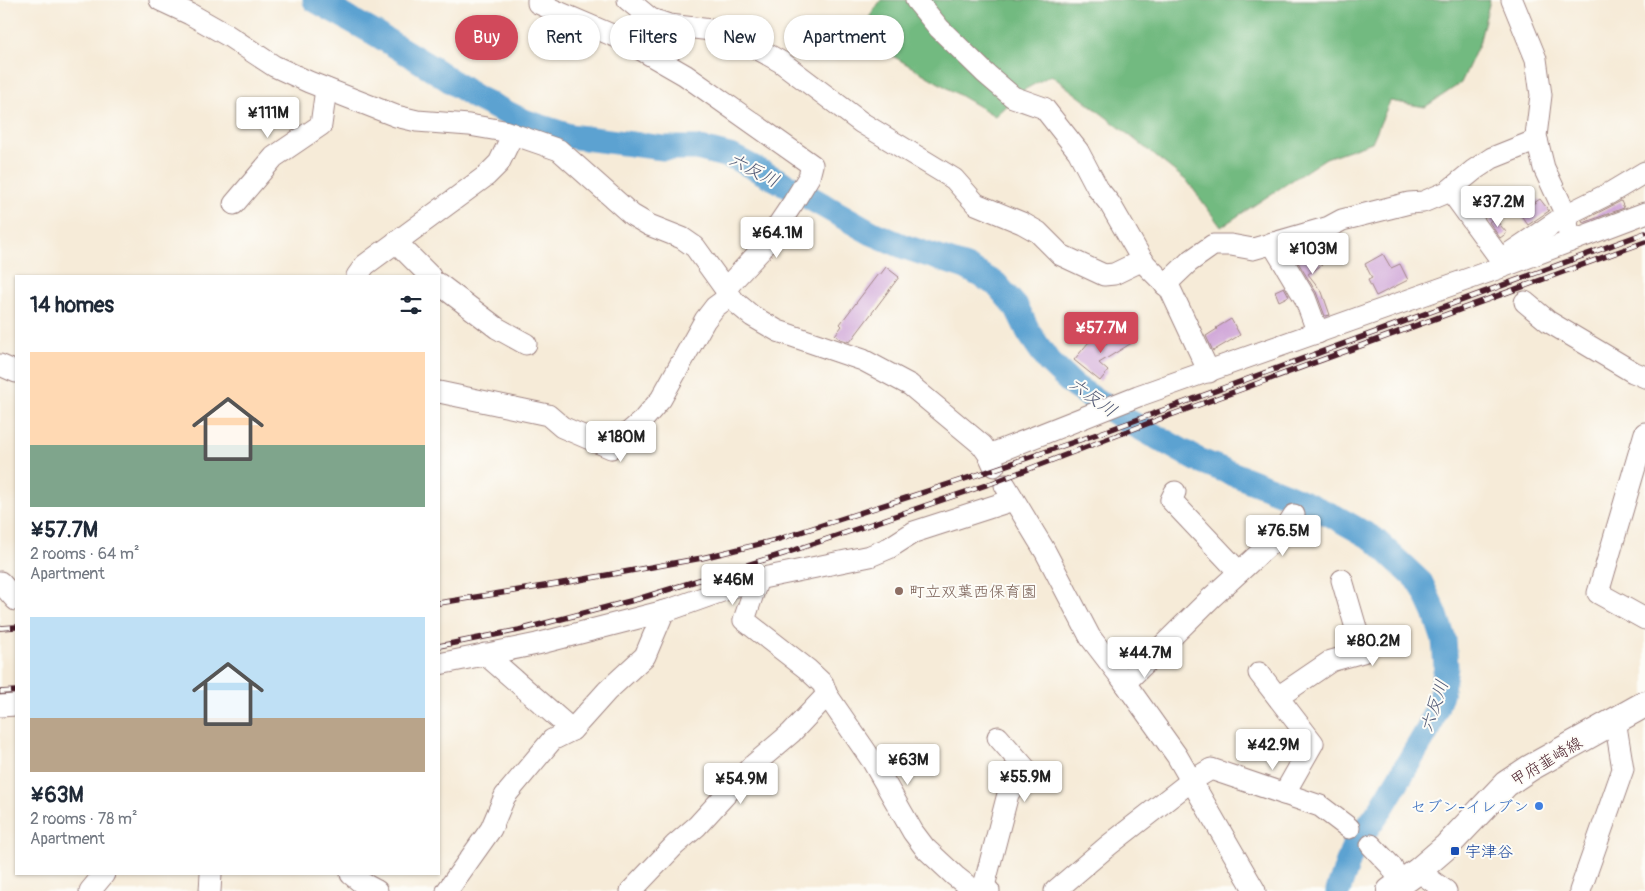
<!DOCTYPE html>
<html lang="en">
<head>
<meta charset="utf-8">
<style>
  body { margin:0; font-family:Pangolin,"Klee One",sans-serif; background:#f2f2f3; color:#1f2937; height:100vh; display:flex; flex-direction:column; font-size:19px; white-space:nowrap }
  * { box-sizing:border-box; margin:0 }
  p { font-size:16px; color:#747a83 }
  .icon { flex:none; width:28px; height:28px; fill:none; stroke:currentColor; stroke-width:2; stroke-linecap:round; stroke-linejoin:round }
  .map { position:relative; flex:1; overflow:hidden }
  .panel { position:absolute; left:15px; top:275px; width:425px; height:600px; display:flex; flex-direction:column; background:#fff; border-radius:0px; box-shadow:0 1px 4px #0004 }
  .panel>* { flex:none }
  .banner { position:absolute; left:455px; top:15px; width:475px; height:45px; display:flex; gap:10px }
  .price { position:absolute; translate:-50% -42px; padding:0 11px; border-radius:5px; background:#fff; color:#222; font-size:16px; line-height:32px; filter:drop-shadow(0 1px 2px #0008) }
  .price::after { content:''; position:absolute; left:50%; top:30px; width:15px; height:11px; margin-left:-8px; background:inherit; clip-path:polygon(0 0,100% 0,50% 100%) }
  .price.on { background:#d1495b; color:#fff }
  ul { padding:0; list-style:none }
  li { display:grid; align-content:center; gap:10px; height:265px; padding:0 15px }
  li span { display:grid; place-items:center; height:155px; border-radius:0px; color:#555 }
  li>.icon { margin-inline-start:auto }
  span .icon { width:90px; height:90px; fill:#fffc; stroke-width:1 }
  li b { font-size:21px }
  h2 { display:flex; justify-content:space-between; align-items:center; height:60px; padding:0 15px; font-size:21px }
  .pill { padding:0 18px; border-radius:22px; background:#fff; box-shadow:0 1px 4px #0004; font-size:18px; line-height:45px }
  .pill.on { background:#d1495b; color:#fff }
  .map>svg:first-child { display:block }
</style>
</head>
<body>
<div class="map">
<svg width="1645" height="891" viewBox="0 0 1645 891">
  <rect width="100%" height="100%" fill="#fdfcf7"/>
  <filter id="ink" filterUnits="userSpaceOnUse"><feTurbulence type="fractalNoise" baseFrequency=".02" numOctaves="2"/><feDisplacementMap in="SourceGraphic" scale="10" xChannelSelector="R" yChannelSelector="G"/><feConvolveMatrix kernelMatrix="1 2 1 2 8 2 1 2 1" color-interpolation-filters="sRGB"/></filter>
  <filter id="wash" filterUnits="userSpaceOnUse"><feTurbulence type="fractalNoise" baseFrequency=".0096" numOctaves="4" result="noise"/><feDisplacementMap in="SourceGraphic" scale="20" xChannelSelector="R" yChannelSelector="G"/><feGaussianBlur stdDeviation="1.12" result="paint"/><feColorMatrix in="noise" values="0 0 0 0 0 0 0 0 0 0 0 0 0 0 0 0 0 1.4 0 .05"/><feComposite in="paint" operator="in"/></filter>
  <g filter="url(#wash)">
    <rect width="100%" height="100%" fill="#f6ebd8"/>
    <polygon fill="#72ba80" stroke="#5e6c56" points="881,0 1490,0 1479,44 1461,83 1425,107 1390,101 1372,142 1326,158 1221,227 1188,182 1119,127 1051,75 1022,91 995,116 857,35"/>
    <g fill="none" stroke-linecap="round" stroke-linejoin="round">
      <polyline stroke="#5ba2d1" stroke-width="25" points="315,0 376,34 430,67 475,97 523,121 569,136 663,148 697,148 733,157 789,186 872,233 905,247 966,267 996,284 1017,308 1029,333 1049,362 1074,386 1126,420 1198,460 1284,494 1335,517 1374,539 1421,583 1435,613 1444,640 1446,667 1441,694 1429,728 1382,807 1353,848 1338,891"/>
    </g>
    <g id="blocks">
      <g fill="#d1a9d9">
        <polygon points="1540,199 1549,211 1528,225 1519,213"/>
        <polygon points="1621,201 1624,208 1583,223 1582,221"/>
        <polygon points="1494,218 1507,233 1500,238 1489,222"/>
        <polygon points="1311,249 1322,265 1308,274 1322,292 1330,315 1325,316 1316,292 1296,259"/>
        <polygon points="1383,254 1391,268 1400,264 1408,280 1376,296 1368,280 1372,278 1365,264"/>
        <polygon points="886,267 899,277 850,342 840,339 835,335 842,326 840,324 878,274 880,275"/>
        <polygon points="1284,287 1289,296 1279,301 1275,291"/>
        <polygon points="1231,319 1240,335 1213,351 1206,336 1217,329 1216,328"/>
        <polygon points="1129,331 1135,341 1099,363 1108,371 1100,381 1074,360 1088,343 1096,338 1102,347"/>
      </g>
    </g>
  </g>
  <g filter="url(#ink)">
    <use href="#blocks" fill-opacity="0" stroke="#a08582" stroke-width="1"/>
    <g fill="none" stroke-linecap="round" stroke-linejoin="round">
      <defs>
        <g id="minor">
          <polyline points="160,0 190,14 227,35 274,66 309,82 396,116 417,121 469,125 504,131 559,150 632,215 649,225 682,238 695,247 734,301 752,316 778,331 863,360 910,385 982,445 989,455 994,466"/>
          <polyline points="538,0 538,3 549,8 626,41 685,75 812,165 809,177 793,203 762,249 725,289"/>
          <polyline points="628,0 651,19 669,25 728,32 781,62 862,123 954,179 976,204 1022,223 1038,232 1061,255 1104,275 1114,274 1143,260"/>
          <polyline points="916,0 939,28 985,73 1013,97 1044,108 1078,151 1098,189 1110,204 1144,263 1170,289 1209,372"/>
          <polyline points="1512,0 1536,59 1541,95 1536,136 1544,168 1566,215 1570,241"/>
          <polyline points="1450,190 1504,264"/>
          <polyline points="234,204 274,157 321,125 326,89"/>
          <polyline points="396,242 430,276"/>
          <polyline points="1272,243 1305,298 1318,333"/>
          <polyline points="1506,260 1510,253 1566,215 1610,193 1645,172"/>
          <polyline points="357,276 365,265 486,176 499,163 513,134"/>
          <polyline points="439,284 497,328 526,344"/>
          <polyline points="1165,285 1189,262 1213,245 1231,245 1253,249 1329,227 1342,220 1409,203 1423,202 1447,192 1474,170 1492,158 1537,140"/>
          <polyline points="1525,302 1549,322 1633,372 1645,377"/>
          <polyline points="0,365 16,372"/>
          <polyline points="439,392 548,415 562,427 611,448 642,421 661,399 705,320 715,307 730,296"/>
          <polyline points="1645,433 1598,593 1645,619"/>
          <polyline points="989,455 1138,396 1502,267 1645,213"/>
          <polyline points="1005,485 1045,551 1090,637 1120,676 1177,756 1255,891"/>
          <polyline points="1175,492 1171,500 1239,572"/>
          <polyline points="758,579 744,620 807,669 823,684 827,695 873,762 913,832 925,848 955,876 969,887 989,891"/>
          <polyline points="0,582 16,600"/>
          <polyline points="485,654 572,730"/>
          <polyline points="439,664 537,644 669,610 753,580 870,556 889,548 914,532 1013,500"/>
          <polyline points="1259,673 1313,743 1284,794"/>
          <polyline points="1125,683 1211,598 1283,532 1294,515"/>
          <polyline points="1278,697 1331,661 1363,652 1342,580"/>
          <polyline points="0,706 16,705"/>
          <polyline points="1371,845 1391,866 1401,883"/>
          <polyline points="1418,871 1446,891"/>
          <polyline points="351,874 362,883 377,891"/>
          <polyline points="983,890 1008,794 1025,768 998,737"/>
          <polyline points="90,891 104,874"/>
          <polyline points="210,891 211,874"/>
          <polyline points="447,891 491,829 505,796 552,740 572,730 607,691 645,656 664,611"/>
          <polyline points="631,891 675,845 697,826 751,767 791,733 827,695"/>
          <polyline points="1055,891 1109,845 1191,781 1211,769 1320,806 1349,828"/>
          <polyline points="1580,891 1623,769 1615,720"/>
        </g>
        <polyline id="major" points="1390,891 1418,871 1447,846 1506,784 1530,768 1645,704"/>
      </defs>
      <use href="#minor" stroke="#a08582" stroke-width="23"/>
      <use href="#major" stroke="#a08582" stroke-width="28"/>
      <use href="#minor" stroke="#fff" stroke-width="21"/>
      <use href="#major" stroke="#fff" stroke-width="26"/>
      <defs>
        <g id="rail">
          <polyline points="439,603 557,584 702,558 776,540 986,472 1109,430 1645,233"/>
          <polyline points="0,628 16,627"/>
          <polyline points="439,646 519,630 638,599 786,553 992,483 1157,420 1645,242"/>
          <polyline points="0,692 16,691"/>
        </g>
      </defs>
      <use href="#rail" stroke="#4a1f2b" stroke-width="5.5"/>
      <use href="#rail" stroke="#fdfcf7" stroke-width="4" stroke-dasharray="11" stroke-linecap="butt"/>
    </g>
  </g>
  <circle fill="#8d6e63" stroke="#fdfcf7" stroke-width="2" cx="899" cy="591" r="5"/>
  <circle fill="#3f7fe0" stroke="#fdfcf7" stroke-width="2" cx="1539" cy="806" r="5"/>
  <rect fill="#1a4fb4" stroke="#fdfcf7" stroke-width="2" x="1450" y="846" width="10" height="10" rx="2.5"/>
  <g text-anchor="middle" stroke-width="4" stroke-linejoin="round" paint-order="stroke">
    <g font-size="16" fill="#785e54" stroke="#fdfcf7" text-anchor="start">
      <text x="909" y="597">町立双葉西保育園</text>
    </g>
    <g font-size="16" fill="#4a1f2b" stroke="#fdfcf7">
      <text transform="translate(1546 761) rotate(-31)" y="6">甲府韮崎線</text>
    </g>
    <g font-size="16" fill="#366cbe" stroke="#fdfcf7" text-anchor="end">
      <text x="1529" y="812">セブン-イレブン</text>
    </g>
    <g font-size="16" fill="#164399" stroke="#fdfcf7" text-anchor="start">
      <text x="1465" y="857">宇津谷</text>
    </g>
    <g font-size="18" font-style="italic" fill="#525a76" stroke="#fdfcf7">
      <text transform="translate(754 170) rotate(27)" y="6">六反川</text>
      <text transform="translate(1093 397) rotate(36)" y="6">六反川</text>
      <text transform="translate(1434 706) rotate(-71)" y="6">六反川</text>
    </g>
  </g>
</svg>
<b class="price" style="left:268px;top:139px">¥111M</b>
<b class="price" style="left:1498px;top:228px">¥37.2M</b>
<b class="price" style="left:777px;top:259px">¥64.1M</b>
<b class="price" style="left:1313px;top:275px">¥103M</b>
<b class="price on" style="left:1101px;top:354px">¥57.7M</b>
<b class="price" style="left:621px;top:463px">¥180M</b>
<b class="price" style="left:1283px;top:557px">¥76.5M</b>
<b class="price" style="left:733px;top:606px">¥46M</b>
<b class="price" style="left:1373px;top:667px">¥80.2M</b>
<b class="price" style="left:1145px;top:679px">¥44.7M</b>
<b class="price" style="left:1273px;top:771px">¥42.9M</b>
<b class="price" style="left:908px;top:786px">¥63M</b>
<b class="price" style="left:1025px;top:803px">¥55.9M</b>
<b class="price" style="left:741px;top:805px">¥54.9M</b>
<div class="banner">
<a class="pill on">Buy</a>
<a class="pill">Rent</a>
<a class="pill">Filters</a>
<a class="pill">New</a>
<a class="pill">Apartment</a>
</div>
<section class="panel">
<h2>14 homes<svg class="icon" aria-label="filters" viewBox="0 0 24 24"><path d="M4 7h16M4 17h16"/><circle cx="9" cy="7" r="2"/><circle cx="15" cy="17" r="2"/></svg></h2>
<ul>
<li><span style="background:linear-gradient(#ffd9b3 60%,#7fa58c 0)"><svg class="icon" aria-label="home" viewBox="0 0 24 24"><path d="M3 11l9-7 9 7M6 9v11h12V9"/></svg></span><div><b>¥57.7M</b><p>2 rooms · 64 m²</p><p>Apartment</p></div></li>
<li><span style="background:linear-gradient(#bfe0f5 65%,#b9a48a 0)"><svg class="icon" aria-label="home" viewBox="0 0 24 24"><path d="M3 11l9-7 9 7M6 9v11h12V9"/></svg></span><div><b>¥63M</b><p>2 rooms · 78 m²</p><p>Apartment</p></div></li>
</ul>
</section>
</div>
</body>
</html>
